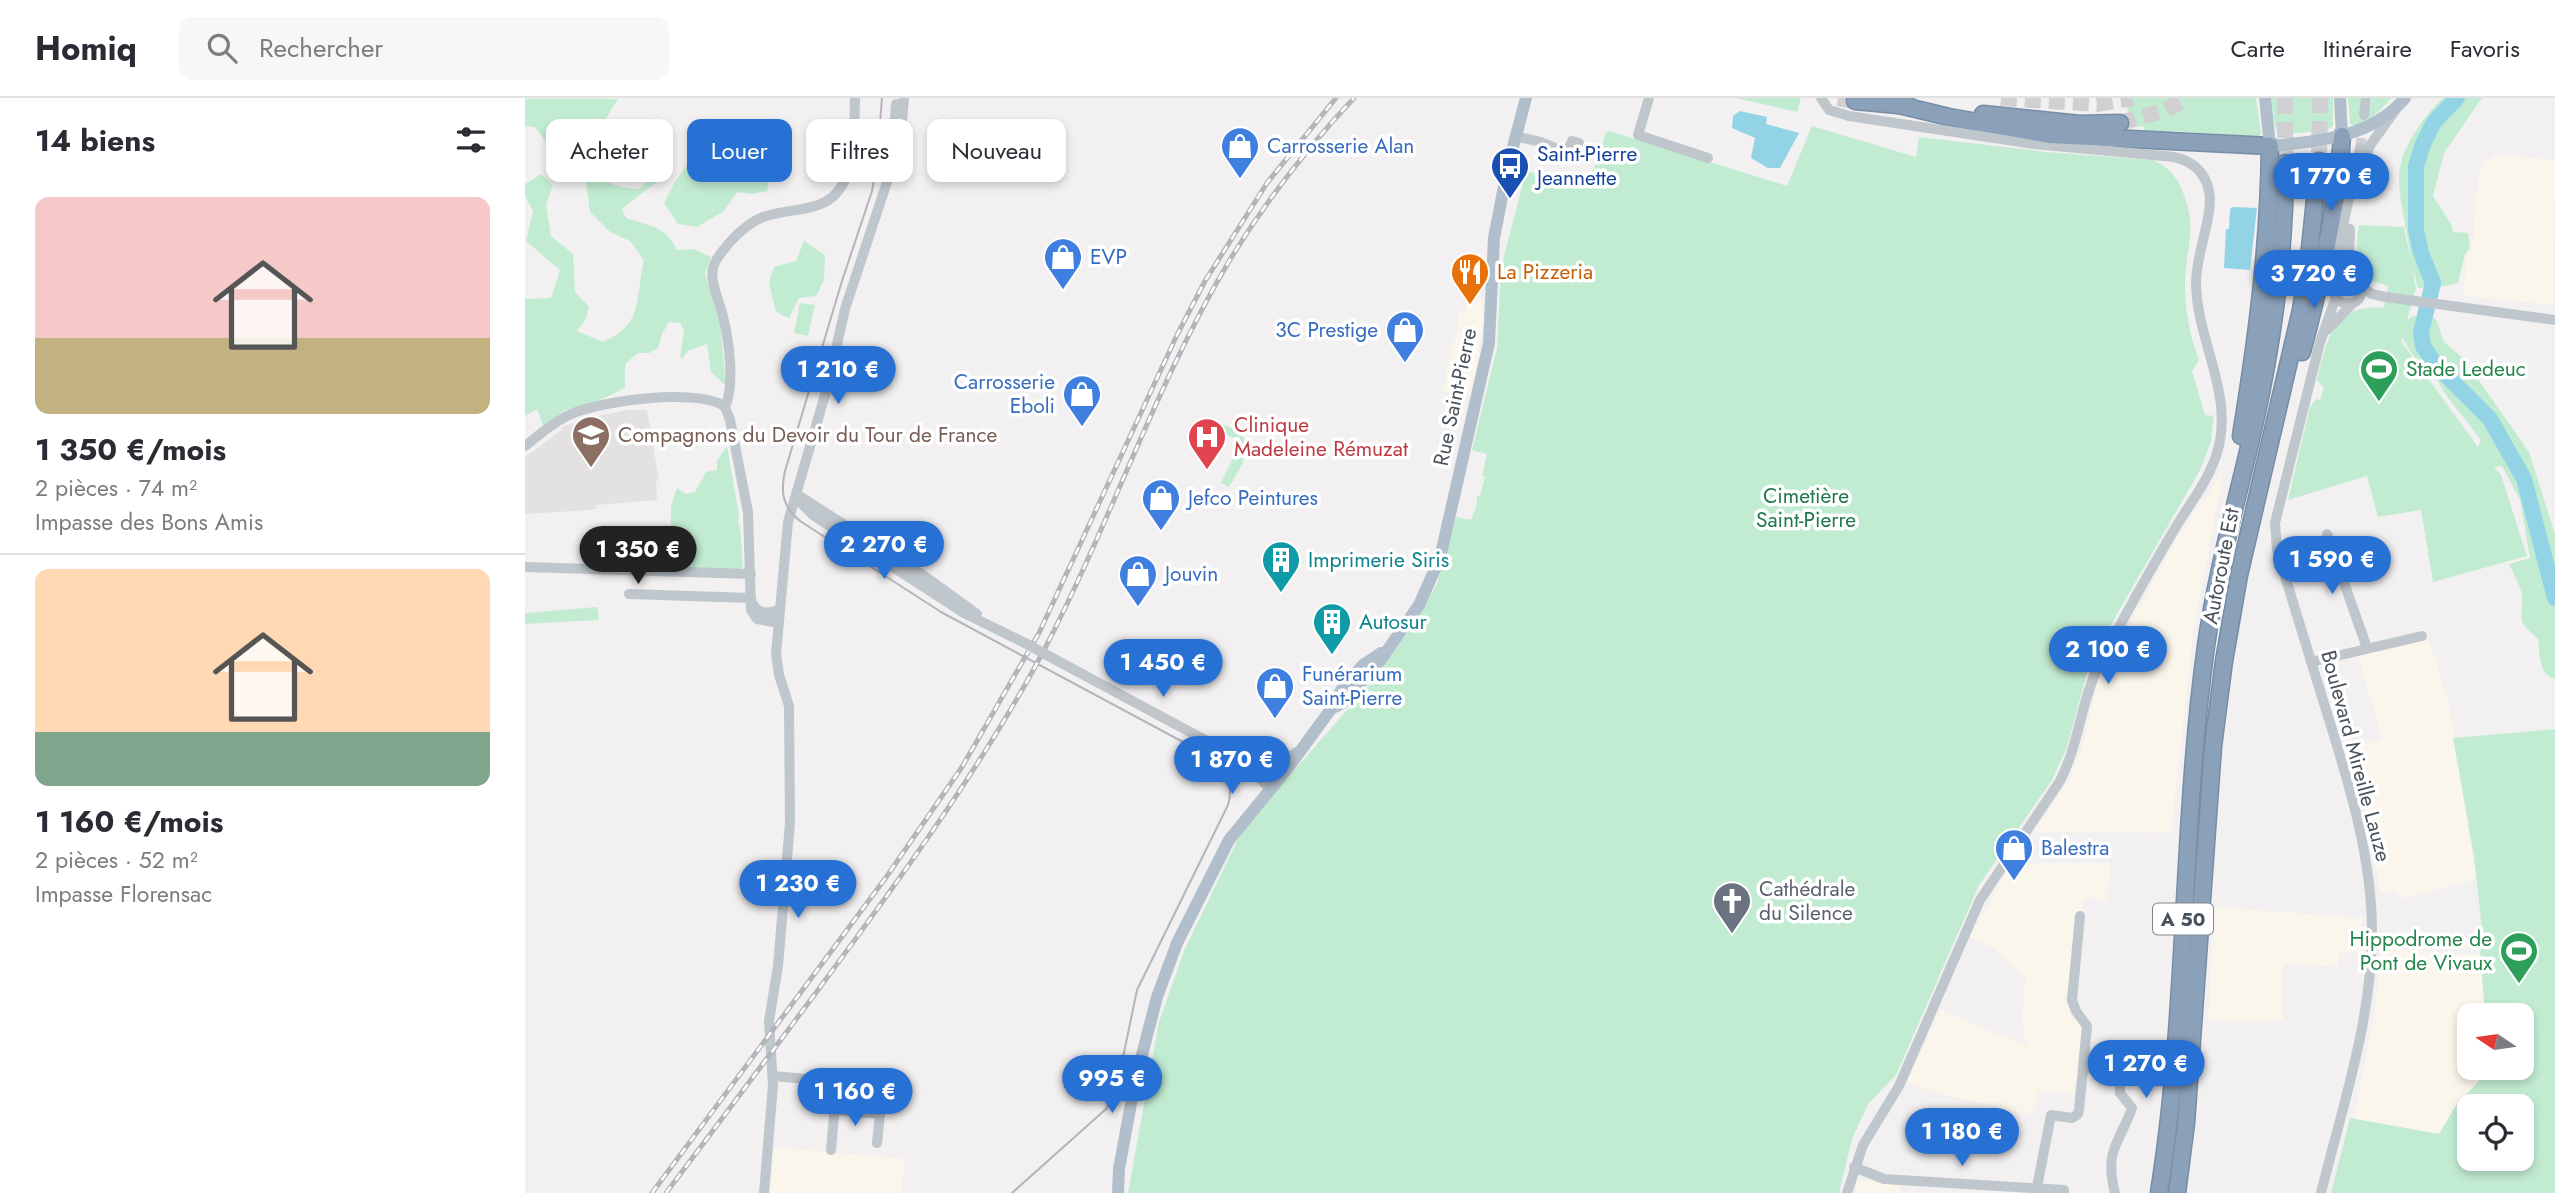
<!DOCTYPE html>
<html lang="fr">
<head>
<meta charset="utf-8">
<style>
  body { margin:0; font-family:Jost,sans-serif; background:#f7f7f7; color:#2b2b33; height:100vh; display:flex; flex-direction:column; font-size:26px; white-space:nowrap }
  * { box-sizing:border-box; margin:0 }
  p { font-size:23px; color:#7c7c81 }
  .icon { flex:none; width:38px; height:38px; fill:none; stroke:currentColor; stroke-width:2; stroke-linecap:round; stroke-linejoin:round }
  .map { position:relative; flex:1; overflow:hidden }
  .drawer { display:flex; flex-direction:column; background:#fff; width:525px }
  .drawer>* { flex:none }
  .top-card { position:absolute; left:21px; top:21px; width:665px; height:63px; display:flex; gap:14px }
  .needle { width:46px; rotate:283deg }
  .buttons { position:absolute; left:1932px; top:905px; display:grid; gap:14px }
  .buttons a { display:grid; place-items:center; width:77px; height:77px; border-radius:14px; background:#fff; box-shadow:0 4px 10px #0003; font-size:35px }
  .price { position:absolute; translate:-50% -60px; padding:0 16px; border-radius:24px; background:#2771d4; color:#fff; font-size:23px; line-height:46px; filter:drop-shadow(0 2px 4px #0008) }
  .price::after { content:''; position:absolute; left:50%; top:42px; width:21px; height:16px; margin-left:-10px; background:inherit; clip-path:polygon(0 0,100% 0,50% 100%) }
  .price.selected { background:#222; color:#fff }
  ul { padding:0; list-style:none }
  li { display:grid; align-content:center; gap:14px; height:371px; padding:0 35px }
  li+li { border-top:2px solid #e1e1e2 }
  li span { display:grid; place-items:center; height:217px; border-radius:14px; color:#555 }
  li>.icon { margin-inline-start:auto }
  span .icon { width:126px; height:126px; fill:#fffc; stroke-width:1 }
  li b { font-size:30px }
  h2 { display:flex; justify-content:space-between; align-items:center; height:84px; padding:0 35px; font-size:30px }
  .pill { padding:0 24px; border-radius:14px; background:#fff; box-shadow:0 4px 10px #0003; font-size:24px; line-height:63px }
  .pill.selected { background:#2771d4; color:#fff }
  header { display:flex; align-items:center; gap:42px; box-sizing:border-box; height:98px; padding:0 35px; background:#fff; border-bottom:2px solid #e1e1e2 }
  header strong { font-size:33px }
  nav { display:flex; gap:38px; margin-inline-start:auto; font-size:24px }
  .search { width:490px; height:63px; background:#f7f7f7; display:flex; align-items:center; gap:18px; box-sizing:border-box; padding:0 24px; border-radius:14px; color:#7c7c81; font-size:26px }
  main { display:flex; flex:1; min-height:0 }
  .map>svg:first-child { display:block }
</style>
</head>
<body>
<header>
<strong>Homiq</strong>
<div class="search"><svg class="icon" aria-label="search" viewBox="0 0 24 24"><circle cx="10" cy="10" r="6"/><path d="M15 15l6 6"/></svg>Rechercher</div>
<nav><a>Carte</a><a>Itinéraire</a><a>Favoris</a></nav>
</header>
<main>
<section class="drawer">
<h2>14 biens<svg class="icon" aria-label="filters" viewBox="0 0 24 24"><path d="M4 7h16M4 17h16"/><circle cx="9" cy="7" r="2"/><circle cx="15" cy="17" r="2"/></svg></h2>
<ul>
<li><span style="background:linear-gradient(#f6c9c9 65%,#c2b280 0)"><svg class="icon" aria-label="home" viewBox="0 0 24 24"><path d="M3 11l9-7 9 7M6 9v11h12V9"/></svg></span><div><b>1 350 €/mois</b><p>2 pièces · 74 m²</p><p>Impasse des Bons Amis</p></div></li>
<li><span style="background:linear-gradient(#ffd9b3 75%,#7fa58c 0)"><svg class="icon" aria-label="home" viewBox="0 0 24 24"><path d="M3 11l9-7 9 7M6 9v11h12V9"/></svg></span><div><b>1 160 €/mois</b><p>2 pièces · 52 m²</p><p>Impasse Florensac</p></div></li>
</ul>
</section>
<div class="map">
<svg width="2030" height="1095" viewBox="0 0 2030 1095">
  <rect width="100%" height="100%" fill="#f2f0f0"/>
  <g fill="#fbf6eb">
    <polygon points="1970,57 2030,62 2028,207 1939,198 1941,158 1947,151 1953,78 1960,63"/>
    <polygon points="941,201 958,202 958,225 951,273 945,295 918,294 924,257 931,239 934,214 941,214"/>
    <polygon points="1698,374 1668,536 1646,735 1509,734 1546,678 1558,645 1572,588 1587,557 1655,435"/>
    <polygon points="1901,539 1908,554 1924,607 1951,781 1877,801 1870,793 1855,794 1842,718 1822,650 1858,642 1832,555"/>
    <polygon points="1488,765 1586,765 1581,802 1560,800 1557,814 1551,814 1545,886 1539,900 1547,919 1559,928 1558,937 1553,940 1557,948 1552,983 1548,989 1551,996 1513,993 1510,1011 1504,1017 1406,993 1382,984 1416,912 1501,948 1497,917 1501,879 1468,850 1445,839 1455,817 1463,811 1471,789"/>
    <polygon points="1690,809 1837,820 1837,855 1814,855 1813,869 1762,865 1758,870 1758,923 1683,923"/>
    <polygon points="1856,850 1955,857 1960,917 1944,917 1944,970 1966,970 1930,1009 1914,1036 1829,1021 1850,913"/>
    <polygon points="249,1049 380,1061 376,1095 245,1095"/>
    <polygon points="1333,1082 1375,1085 1375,1095 1330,1095"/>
  </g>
  <polygon fill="#e3e1e1" points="103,312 122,312 134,382 131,383 132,402 71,407 71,411 66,412 0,416 0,359 37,332 36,329 77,317"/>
  <g fill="#c2ecd2" fill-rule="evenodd">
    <polygon points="1211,0 1276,0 1272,14"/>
    <polygon points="1613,0 1731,0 1736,36 1733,39 1649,33 1620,34 1618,28 1605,30 1601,1"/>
    <polygon points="1746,0 1808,0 1808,28 1802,32 1756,37 1750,30"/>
    <polygon points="1823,0 1836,0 1844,17 1847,0 1867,0 1847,20 1829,28 1825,25"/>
    <path d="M1918 0H1957L1919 55 1908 98 1926 126 1928 134 1943 135 1945 150 1940 156 1933 185 1916 189 1893 190 1887 168 1891 190 1882 222 1888 218 1911 221 1919 244 1939 261 2004 354 2030 436V581C2013 577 2015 555 2013 541 1988 519 1999 523 1997 497 1995 487 1988 475 1984 466L2005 460 1995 402 1977 368 1969 369 1976 377 2002 458 1908 484 1896 412 1853 419 1842 378 1763 402 1785 309 1791 301 1795 302 1799 290 1792 282C1802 242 1808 205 1859 210L1863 188 1841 181C1829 163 1831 147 1834 127L1879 129 1885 158C1883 132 1874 107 1874 81 1873 53 1899 18 1918 0ZM1877 240 1897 271 1907 273 1921 297 1956 342 1953 349 1876 243Z"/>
    <polygon points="0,1 93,1 78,25 53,29 42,62 33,60 10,29 0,28"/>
    <path d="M1287 28 1391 59 1394 39 1521 54 1628 62C1643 69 1651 77 1657 92 1674 133 1660 148 1660 188 1660 213 1665 238 1674 262L1667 273 1680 317 1689 318 1686 344 1675 372 1565 563 1542 649 1527 682 1454 787 1371 977 1343 1006 1327 1041 1314 1095H603L634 924 659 853 714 739 723 725 851 579 889 526 912 486 931 419 946 422 952 406V398H955L960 379 957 378 962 356 947 352 972 250 976 170 1001 73 1059 85 1069 71 1081 35 1084 33 1262 88Z"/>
    <path d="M177 46 184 49 190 67 211 74 225 69 245 79 242 93 226 96 212 94 199 113 172 129 153 126 139 105C150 81 162 67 177 46Z"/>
    <path d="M69 74C83 88 95 89 114 91L122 84 134 82 97 111 101 120C123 127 142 129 152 152L168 151 186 159 180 176 195 227 201 288 186 274 182 246 163 253 157 261 155 259 159 233 155 225 144 224 137 236 133 250 124 255H113L100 266V290L73 303 40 312 18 327 12 311 0 318V201L26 200 35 172 1 143 8 113 0 98V86L16 76 28 87 21 107 26 138 48 156 50 194 64 209 61 221 52 233 78 244C119 226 110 201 119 162L105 143 85 134 65 114 60 77Z"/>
    <polygon points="279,143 300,157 299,182 291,198 274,200 264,220 251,214 244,185 249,169 271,163"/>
    <polygon points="275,205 290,207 283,238 269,235"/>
    <polygon points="681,319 711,332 722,343 718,365 704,389 696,385 716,344 699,335 687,358 673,351 686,327 679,323"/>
    <polygon points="202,348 214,418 213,426 215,428 218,467 215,472 139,470 137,451 139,440 146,431 146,407 152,390 161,396 170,394 181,374 192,372 192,363"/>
    <polygon points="72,509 74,522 0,526 0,515"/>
    <path d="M2030 631V1095H1806L1825 1020 1914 1036 1930 1009 1966 970H1997V917H1960L1955 851 1957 831 1949 758 1928 640ZM1944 1008H1997V1060H1944Z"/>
  </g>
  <g fill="#92d3e5">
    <polygon points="1215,13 1242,19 1241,26 1274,35 1255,70 1243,70 1226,60 1230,40 1207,30 1208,18"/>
    <polygon points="1708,109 1732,110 1725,172 1699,170 1701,131 1704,131 1705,111"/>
  </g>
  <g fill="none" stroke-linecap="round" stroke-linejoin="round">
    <polyline stroke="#92d3e5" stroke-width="16" points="1932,0 1909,24 1898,46 1891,68 1891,132 1896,155 1908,185 1896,234 1898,248 1911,267 1965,321 1999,381 2030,500"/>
    <polyline stroke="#d0d0d2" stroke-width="10" stroke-dasharray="10 5" stroke-linecap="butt" points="1835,50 1839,23"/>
    <g stroke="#d0d0d2" stroke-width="16" stroke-dasharray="16 8" stroke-linecap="butt">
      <polyline points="1313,0 1330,3"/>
      <polyline points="1476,0 1572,6 1608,0"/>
      <polyline points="1760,0 1760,65"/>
      <polyline points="1595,25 1641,12 1662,0"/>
      <polyline points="1794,63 1795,0"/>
    </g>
    <defs>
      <g id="highway">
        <polyline points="1330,3 1384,8"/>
        <path d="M1374 7 1424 19 1525 37 1745 48C1744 147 1732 240 1716 338"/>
        <polyline points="1458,16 1555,26 1595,25"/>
        <path d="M1777 254C1796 183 1812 111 1817 38"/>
        <path d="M1634 1095C1663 914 1656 729 1681 548 1693 462 1719 380 1736 295 1751 219 1760 142 1760 65"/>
        <polyline points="1652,1095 1661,1025 1688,648 1699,563 1714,477 1776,212 1784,160 1794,63"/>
      </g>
    </defs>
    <use href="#highway" stroke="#768da6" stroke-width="19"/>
    <g stroke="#bfc7cd" stroke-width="10">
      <polyline points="1124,0 1113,37 1183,60"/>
      <path d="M1296 0 1304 12 1324 18 1509 46 1649 59C1667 63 1680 74 1684 93 1689 118 1670 157 1671 187 1673 247 1711 299 1691 358 1682 385 1663 408 1649 432 1623 476 1597 522 1574 567 1556 603 1554 646 1535 683L1455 802 1374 988 1338 1047 1322 1095"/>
      <polyline points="1839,17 1841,0"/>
      <polyline points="990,38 1016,44 1042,55 1047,43 1054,45"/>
      <polyline points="368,46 371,6"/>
      <polyline points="1836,75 1844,49 1871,11"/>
      <polyline points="1825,131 1824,163 1828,180"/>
      <path d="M1813 184 1823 179 1833 183C1848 210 1805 213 1810 190 1813 179 1812 169 1813 158 1818 121 1828 85 1835 50"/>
      <polyline points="1835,188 1847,196 1861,199 2030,222"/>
      <polyline points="1802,232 1827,206"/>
      <path d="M200 309C210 287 204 242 198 219 195 204 183 182 189 167 192 158 199 152 204 145 214 134 225 124 238 119 272 107 307 119 323 75 331 53 329 24 330 0"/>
      <polyline points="200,309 205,322 223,414 226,512 232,521 254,525"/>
      <path d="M0 348C13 338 26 326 40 319 67 303 176 289 200 309"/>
      <polyline points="271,396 278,407 288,417 439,515 500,545"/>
      <polyline points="276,399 401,479 452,516"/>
      <polyline points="1802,436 1842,550"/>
      <polyline points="0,469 226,476"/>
      <polyline points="104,496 226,500"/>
      <path d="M227 505C234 517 244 516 255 511"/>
      <polyline points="531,562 719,663 745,691"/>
      <polyline points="1786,564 1897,538"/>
      <polyline points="728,669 749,672 771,654"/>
      <path d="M1558 970 1595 973V995L1607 1010C1594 1046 1579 1052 1590 1095"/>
      <polyline points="248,978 374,989"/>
      <polyline points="310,1012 355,1016 352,1045"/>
      <polyline points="306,1052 312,984"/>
      <polyline points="1329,1069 1359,1081 1539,1092 1539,1095"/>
      <polyline points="1512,1089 1526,1017 1547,1020 1553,1016 1554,1012 1562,928 1551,913 1547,902 1555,818"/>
      <polyline points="239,1095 248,987 244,923 253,868 265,725 264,608 254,577 251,556 263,424 302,290 320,211 367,69 376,35 379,0"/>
      <path d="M1796 1095C1817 1010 1847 922 1847 834 1847 759 1824 686 1802 615 1785 561 1769 507 1752 452L1750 425 1795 244 1811 199"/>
    </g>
    <g stroke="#b1becc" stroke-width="12">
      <path d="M1740 0 1745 48C1794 43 1846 40 1880 0"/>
      <polyline points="1815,0 1817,38"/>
      <polyline points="806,611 818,605 855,563 894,507 915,460 964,245 969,140 983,68 1001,0"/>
      <polyline points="593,1095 594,1071 610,984 632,899 652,845 704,742 763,670 806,611 817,591 838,567 856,555"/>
    </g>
    <use href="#highway" stroke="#8ba1ba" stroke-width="16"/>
    <path stroke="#b2b5b9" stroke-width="2" d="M357 0 352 63 347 93 317 183 260 373C255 395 258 409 275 423L416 514 686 659C703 671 709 686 703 707L612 892 590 998 581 1011 487 1095"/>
    <defs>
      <g id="rail">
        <polyline points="127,1095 362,778 437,669 514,535 652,237 680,183 742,85 811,0"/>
        <path d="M141 1095C191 1029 240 963 290 896 366 793 442 690 505 578 580 443 626 293 706 160 741 103 783 49 829 0"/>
      </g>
    </defs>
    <use href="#rail" stroke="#b2b5b9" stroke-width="5"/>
    <use href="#rail" stroke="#fff" stroke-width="2.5" stroke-dasharray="8" stroke-linecap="butt"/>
    <polyline stroke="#bfc7cd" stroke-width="10" points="500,545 531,562"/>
  </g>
  <defs>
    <symbol id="shop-pin" viewBox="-11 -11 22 30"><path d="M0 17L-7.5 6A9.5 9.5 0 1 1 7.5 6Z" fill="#3f7fe0" stroke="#fff"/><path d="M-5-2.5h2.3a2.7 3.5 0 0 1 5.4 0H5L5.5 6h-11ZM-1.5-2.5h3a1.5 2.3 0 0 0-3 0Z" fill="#fff"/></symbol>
    <symbol id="bus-pin" viewBox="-11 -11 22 30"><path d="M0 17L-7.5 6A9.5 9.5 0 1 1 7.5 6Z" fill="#1a4fb4" stroke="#fff"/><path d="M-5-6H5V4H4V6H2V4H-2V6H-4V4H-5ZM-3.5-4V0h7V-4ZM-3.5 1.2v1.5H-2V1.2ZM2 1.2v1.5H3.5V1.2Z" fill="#fff"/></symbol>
    <symbol id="restaurant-pin" viewBox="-11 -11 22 30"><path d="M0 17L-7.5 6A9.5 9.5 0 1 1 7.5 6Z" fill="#e8710a" stroke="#fff"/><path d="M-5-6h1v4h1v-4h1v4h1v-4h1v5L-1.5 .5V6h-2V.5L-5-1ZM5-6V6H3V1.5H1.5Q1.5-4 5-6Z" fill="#fff"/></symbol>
    <symbol id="stadium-pin" viewBox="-11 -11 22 30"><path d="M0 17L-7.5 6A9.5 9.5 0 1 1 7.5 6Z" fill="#2e9e5b" stroke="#fff"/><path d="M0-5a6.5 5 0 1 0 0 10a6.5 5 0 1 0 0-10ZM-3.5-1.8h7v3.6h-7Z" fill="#fff"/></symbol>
    <symbol id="university-pin" viewBox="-11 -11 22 30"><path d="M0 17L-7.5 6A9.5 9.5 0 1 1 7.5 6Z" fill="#8d6e63" stroke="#fff"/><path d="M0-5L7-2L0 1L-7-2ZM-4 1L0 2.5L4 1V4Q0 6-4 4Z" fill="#fff"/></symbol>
    <symbol id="hospital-pin" viewBox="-11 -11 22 30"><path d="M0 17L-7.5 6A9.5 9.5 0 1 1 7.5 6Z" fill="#e0444e" stroke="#fff"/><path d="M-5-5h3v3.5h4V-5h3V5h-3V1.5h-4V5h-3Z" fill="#fff"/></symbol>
    <symbol id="building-pin" viewBox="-11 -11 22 30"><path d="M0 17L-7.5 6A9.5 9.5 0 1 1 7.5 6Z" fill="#0f9aa8" stroke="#fff"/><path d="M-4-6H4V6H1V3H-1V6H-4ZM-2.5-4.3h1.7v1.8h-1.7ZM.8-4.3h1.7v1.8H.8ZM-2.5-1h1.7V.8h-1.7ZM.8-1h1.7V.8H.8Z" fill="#fff"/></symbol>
    <symbol id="church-pin" viewBox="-11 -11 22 30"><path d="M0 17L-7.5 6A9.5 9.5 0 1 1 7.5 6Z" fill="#6b7280" stroke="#fff"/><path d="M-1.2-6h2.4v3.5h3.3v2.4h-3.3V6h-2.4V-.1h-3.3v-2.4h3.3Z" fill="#fff"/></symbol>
  </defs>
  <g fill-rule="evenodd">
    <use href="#shop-pin" x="693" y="26" width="44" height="60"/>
    <use href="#bus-pin" x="963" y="46" width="44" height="60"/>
    <use href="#shop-pin" x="516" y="137" width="44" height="60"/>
    <use href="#restaurant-pin" x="923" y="152" width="44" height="60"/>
    <use href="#shop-pin" x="858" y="210" width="44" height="60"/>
    <use href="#stadium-pin" x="1832" y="249" width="44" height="60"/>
    <use href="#shop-pin" x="535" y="274" width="44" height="60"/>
    <use href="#university-pin" x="44" y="315" width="44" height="60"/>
    <use href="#hospital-pin" x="660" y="317" width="44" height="60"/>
    <use href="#shop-pin" x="614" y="378" width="44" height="60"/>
    <use href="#building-pin" x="734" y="440" width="44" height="60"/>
    <use href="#shop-pin" x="591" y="454" width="44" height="60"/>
    <use href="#building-pin" x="785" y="502" width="44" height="60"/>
    <use href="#shop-pin" x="728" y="566" width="44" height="60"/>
    <use href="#shop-pin" x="1467" y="728" width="44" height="60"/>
    <use href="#church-pin" x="1185" y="781" width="44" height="60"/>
    <use href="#stadium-pin" x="1972" y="831" width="44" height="60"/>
  </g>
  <g text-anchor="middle" stroke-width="7" stroke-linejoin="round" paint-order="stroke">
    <rect fill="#fff" stroke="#80868c" stroke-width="2" x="1628" y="805.5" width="60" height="31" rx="5"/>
    <g font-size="19" font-weight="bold" fill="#49525b">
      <text x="1658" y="828">A 50</text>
    </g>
    <g font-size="21" fill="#366cbe" stroke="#fff" text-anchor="start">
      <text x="742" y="55">Carrosserie Alan</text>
      <text x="565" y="166">EVP</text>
      <text x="853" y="239" text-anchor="end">3C Prestige</text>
      <text x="530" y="291" text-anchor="end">Carrosserie<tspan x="530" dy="24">Eboli</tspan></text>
      <text x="663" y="407">Jefco Peintures</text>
      <text x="640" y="483">Jouvin</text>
      <text x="777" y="583">Funérarium<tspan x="777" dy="24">Saint-Pierre</tspan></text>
      <text x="1516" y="757">Balestra</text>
    </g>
    <g font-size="21" fill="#164399" stroke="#fff" text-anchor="start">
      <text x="1012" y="63">Saint-Pierre<tspan x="1012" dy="24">Jeannette</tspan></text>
    </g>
    <g font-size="21" fill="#c56008" stroke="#fff" text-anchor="start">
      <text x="972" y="181">La Pizzeria</text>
    </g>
    <g font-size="21" fill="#27864d" stroke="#fff" text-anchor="start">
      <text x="1881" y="278">Stade Ledeuc</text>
      <text x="1967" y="848" text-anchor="end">Hippodrome de<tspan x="1967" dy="24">Pont de Vivaux</tspan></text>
    </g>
    <g font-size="21" fill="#49525b" stroke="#fff">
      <text transform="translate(930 299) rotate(-78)" y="7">Rue Saint-Pierre</text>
      <text transform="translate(1696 468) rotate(-79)" y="7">Autoroute Est</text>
      <text transform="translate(1831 658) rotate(75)" y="7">Boulevard Mireille Lauze</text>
    </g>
    <g font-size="21" fill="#be3a42" stroke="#fff" text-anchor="start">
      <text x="709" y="334">Clinique<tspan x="709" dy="24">Madeleine Rémuzat</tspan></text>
    </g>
    <g font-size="21" fill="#785e54" stroke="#fff" text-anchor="start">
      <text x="93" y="344">Compagnons du Devoir du Tour de France</text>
    </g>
    <g font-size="21" fill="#1e784c" stroke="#fff">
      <text x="1281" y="405">Cimetière<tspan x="1281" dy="24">Saint-Pierre</tspan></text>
    </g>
    <g font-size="21" fill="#0d838f" stroke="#fff" text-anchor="start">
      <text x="783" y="469">Imprimerie Siris</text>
      <text x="834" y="531">Autosur</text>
    </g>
    <g font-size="21" fill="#5b616d" stroke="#fff" text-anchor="start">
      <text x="1234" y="798">Cathédrale<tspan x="1234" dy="24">du Silence</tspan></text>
    </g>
  </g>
</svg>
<div class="buttons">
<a><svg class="needle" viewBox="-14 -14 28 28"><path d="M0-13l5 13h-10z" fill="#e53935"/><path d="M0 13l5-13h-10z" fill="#7c7c81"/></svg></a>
<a><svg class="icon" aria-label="locate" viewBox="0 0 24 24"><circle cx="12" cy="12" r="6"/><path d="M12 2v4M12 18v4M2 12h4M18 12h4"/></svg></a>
</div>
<b class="price" style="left:1806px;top:115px">1 770 €</b>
<b class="price" style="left:1789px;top:212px">3 720 €</b>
<b class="price" style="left:313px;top:308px">1 210 €</b>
<b class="price" style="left:359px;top:483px">2 270 €</b>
<b class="price selected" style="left:113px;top:488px">1 350 €</b>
<b class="price" style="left:1807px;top:498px">1 590 €</b>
<b class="price" style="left:1583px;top:588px">2 100 €</b>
<b class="price" style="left:638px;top:601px">1 450 €</b>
<b class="price" style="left:707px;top:698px">1 870 €</b>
<b class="price" style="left:273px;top:822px">1 230 €</b>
<b class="price" style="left:1621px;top:1002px">1 270 €</b>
<b class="price" style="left:587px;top:1017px">995 €</b>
<b class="price" style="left:330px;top:1030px">1 160 €</b>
<b class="price" style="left:1437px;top:1070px">1 180 €</b>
<div class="top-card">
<a class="pill">Acheter</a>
<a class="pill selected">Louer</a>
<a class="pill">Filtres</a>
<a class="pill">Nouveau</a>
</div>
</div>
</main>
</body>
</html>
